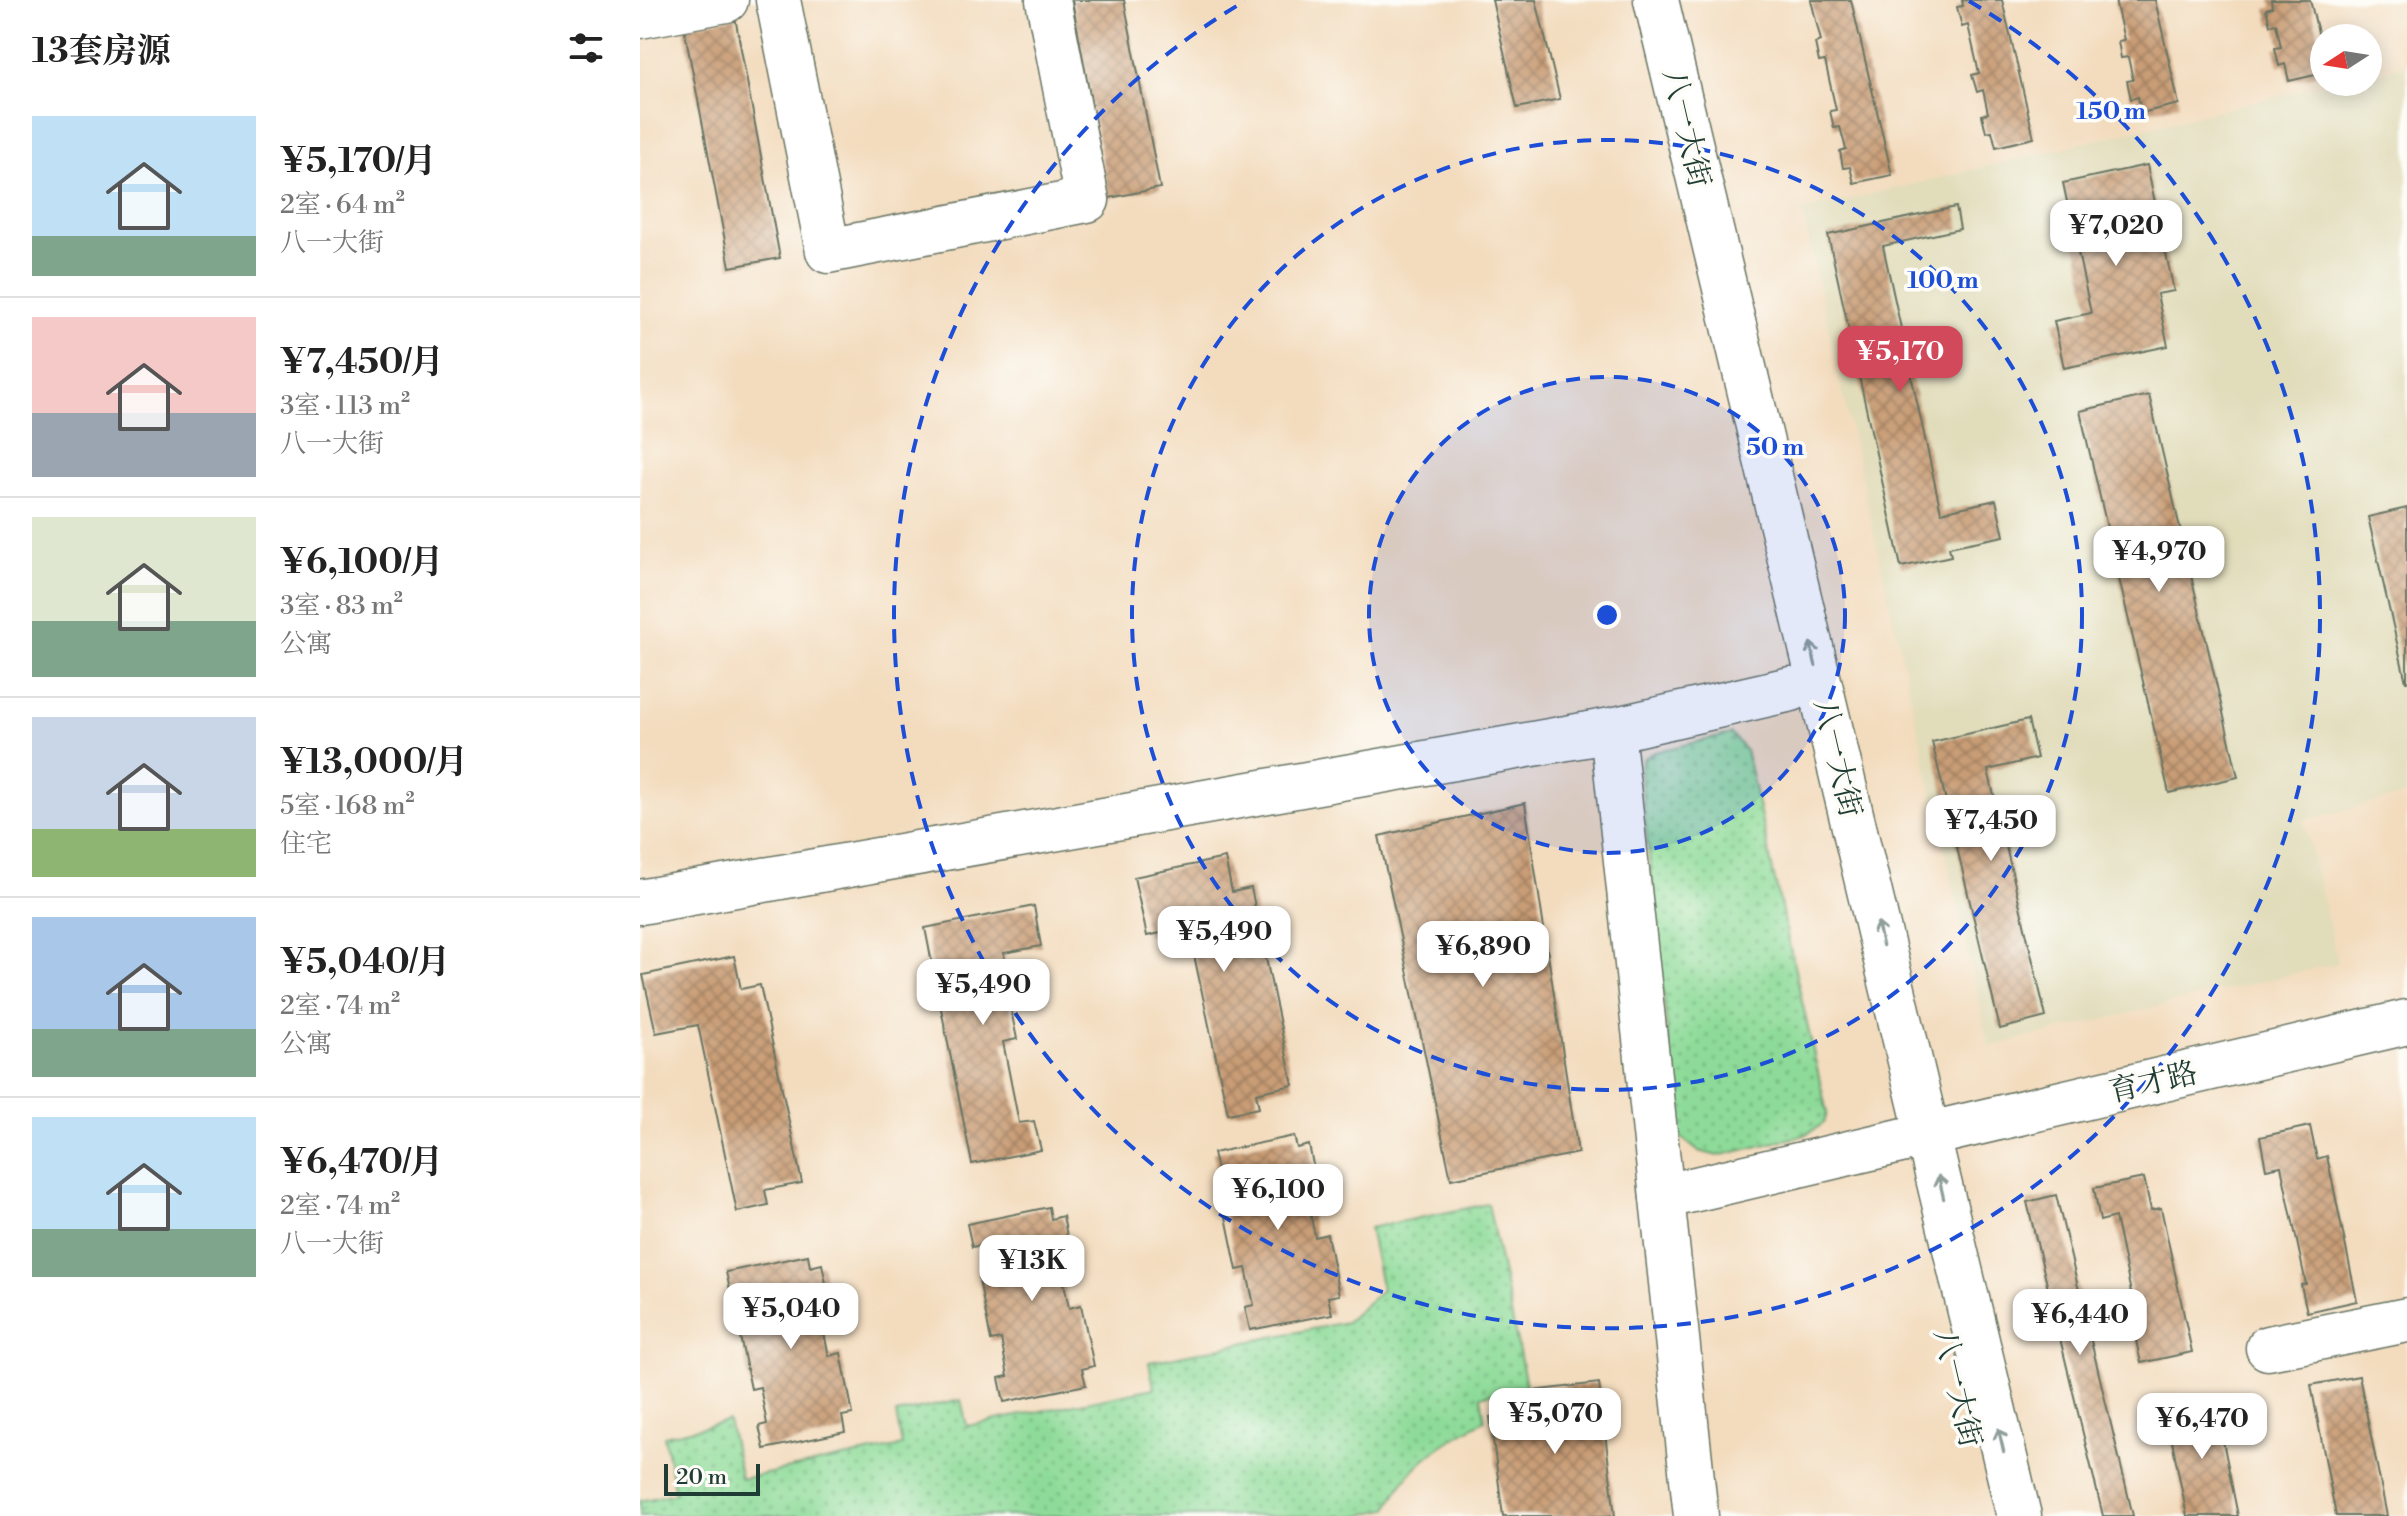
<!DOCTYPE html>
<html lang="zh">
<head>
<meta charset="utf-8">
<style>
  body { margin:0; font-family:"Libre Bodoni","Noto Serif SC",serif; background:#f6f6f6; color:#222; height:100vh; display:flex; flex-direction:column; font-size:30px; white-space:nowrap }
  * { box-sizing:border-box; margin:0 }
  p { font-size:26px; color:#767676 }
  .icon { flex:none; width:44px; height:44px; fill:none; stroke:currentColor; stroke-width:2; stroke-linecap:round; stroke-linejoin:round }
  .map { position:relative; flex:1; overflow:hidden }
  .sheet { display:flex; flex-direction:column; background:#fff; width:640px }
  .sheet>* { flex:none }
  .needle { width:52px; rotate:258deg }
  .fabs { position:absolute; left:1670px; top:24px; display:grid; gap:16px }
  .fabs a { display:grid; place-items:center; width:72px; height:72px; border-radius:50%; background:#fff; box-shadow:0 4px 20px #0003; font-size:40px }
  .scale { position:absolute; left:24px; bottom:20px; width:96px; box-sizing:border-box; padding-left:8px; border:4px solid #1f3d34; border-top:0; font-size:22px; line-height:28px; white-space:nowrap; color:#1f3d34; -webkit-text-stroke:6px #fdfcf7; paint-order:stroke }
  .price { position:absolute; translate:-50% -68px; padding:0 18px; border-radius:16px; background:#fff; color:#222; font-size:26px; line-height:52px; filter:drop-shadow(0 2px 4px #0008) }
  .price::after { content:''; position:absolute; left:50%; top:48px; width:24px; height:18px; margin-left:-12px; background:inherit; clip-path:polygon(0 0,100% 0,50% 100%) }
  .price.active { background:#d1495b; color:#fff }
  ul { padding:0; list-style:none }
  li { display:flex; align-items:center; gap:24px; height:200px; padding:0 32px }
  li+li { border-top:2px solid #e0e0e0 }
  li span { display:grid; place-items:center; flex:none; width:224px; height:160px; border-radius:0px; color:#555 }
  li>.icon { margin-inline-start:auto }
  span .icon { width:96px; height:96px; fill:#fffc; stroke-width:1 }
  li b { font-size:34px }
  h2 { display:flex; justify-content:space-between; align-items:center; height:96px; padding:0 32px; font-size:34px }
  main { display:flex; flex:1; min-height:0 }
  .map>svg:first-child { display:block }
</style>
</head>
<body>
<main>
<section class="sheet">
<h2>13套房源<svg class="icon" aria-label="filters" viewBox="0 0 24 24"><path d="M4 7h16M4 17h16"/><circle cx="9" cy="7" r="2"/><circle cx="15" cy="17" r="2"/></svg></h2>
<ul>
<li><span style="background:linear-gradient(#bfe0f5 75%,#7fa58c 0)"><svg class="icon" aria-label="home" viewBox="0 0 24 24"><path d="M3 11l9-7 9 7M6 9v11h12V9"/></svg></span><div><b>¥5,170/月</b><p>2室 · 64 m²</p><p>八一大街</p></div></li>
<li><span style="background:linear-gradient(#f6c9c9 60%,#9aa5b1 0)"><svg class="icon" aria-label="home" viewBox="0 0 24 24"><path d="M3 11l9-7 9 7M6 9v11h12V9"/></svg></span><div><b>¥7,450/月</b><p>3室 · 113 m²</p><p>八一大街</p></div></li>
<li><span style="background:linear-gradient(#dfe7d0 65%,#7fa58c 0)"><svg class="icon" aria-label="home" viewBox="0 0 24 24"><path d="M3 11l9-7 9 7M6 9v11h12V9"/></svg></span><div><b>¥6,100/月</b><p>3室 · 83 m²</p><p>公寓</p></div></li>
<li><span style="background:linear-gradient(#c9d6e8 70%,#8fb573 0)"><svg class="icon" aria-label="home" viewBox="0 0 24 24"><path d="M3 11l9-7 9 7M6 9v11h12V9"/></svg></span><div><b>¥13,000/月</b><p>5室 · 168 m²</p><p>住宅</p></div></li>
<li><span style="background:linear-gradient(#a9c7e8 70%,#7fa58c 0)"><svg class="icon" aria-label="home" viewBox="0 0 24 24"><path d="M3 11l9-7 9 7M6 9v11h12V9"/></svg></span><div><b>¥5,040/月</b><p>2室 · 74 m²</p><p>公寓</p></div></li>
<li><span style="background:linear-gradient(#bfe0f5 70%,#7fa58c 0)"><svg class="icon" aria-label="home" viewBox="0 0 24 24"><path d="M3 11l9-7 9 7M6 9v11h12V9"/></svg></span><div><b>¥6,470/月</b><p>2室 · 74 m²</p><p>八一大街</p></div></li>
</ul>
</section>
<div class="map">
<svg width="1767" height="1516" viewBox="0 0 1767 1516">
  <defs>
    <pattern id="grass-dots" width="8" height="8" patternUnits="userSpaceOnUse" patternTransform="scale(2)"><rect width="8" height="8" fill="#8edb99"/><path d="M2 2h.1M6 6h.1" fill="none" stroke="#73b37e" stroke-width="1.8" stroke-linecap="round"/></pattern>
    <pattern id="building-cross-hatch" width="8" height="8" patternUnits="userSpaceOnUse" patternTransform="scale(2)"><rect width="8" height="8" fill="#c99d76"/><path d="M0 0l8 8M0 8l8-8" fill="none" stroke="#a38162"/></pattern>
  </defs>
  <rect width="100%" height="100%" fill="#fdfcf7"/>
  <filter id="ink" filterUnits="userSpaceOnUse"><feTurbulence type="fractalNoise" baseFrequency=".0125" numOctaves="2"/><feDisplacementMap in="SourceGraphic" scale="16" xChannelSelector="R" yChannelSelector="G"/><feConvolveMatrix kernelMatrix="1 2 1 2 8 2 1 2 1" color-interpolation-filters="sRGB"/></filter>
  <filter id="wash" filterUnits="userSpaceOnUse"><feTurbulence type="fractalNoise" baseFrequency=".006" numOctaves="4" result="noise"/><feDisplacementMap in="SourceGraphic" scale="32" xChannelSelector="R" yChannelSelector="G"/><feGaussianBlur stdDeviation="1.8" result="paint"/><feColorMatrix in="noise" values="0 0 0 0 0 0 0 0 0 0 0 0 0 0 0 0 0 1.4 0 .05"/><feComposite in="paint" operator="in"/></filter>
  <g filter="url(#wash)">
    <rect width="100%" height="100%" fill="#f3dcbe"/>
    <polygon fill="#e1dcba" points="1767,65 1767,795 1664,820 1698,963 1349,1047 1162,211 1696,82 1728,82 1728,74"/>
    <g fill="url(#grass-dots)" stroke="#568c66" stroke-width="2">
      <polygon points="1091,734 1106,751 1187,1113 1184,1123 1165,1135 1078,1156 1058,1151 1038,1135 1000,770 1004,758 1015,752"/>
      <path d="M848 1204 886 1385 841 1396 845 1420C802 1444 769 1462 748 1509L716 1516H0V1501L35 1493 24 1436 88 1421 101 1479 262 1446 256 1414 321 1400 327 1426 514 1388 509 1362 706 1322 742 1290 729 1228Z"/>
    </g>
    <g id="blocks">
      <g fill="url(#building-cross-hatch)">
        <polygon points="432,0 484,0 520,188 469,198"/>
        <polygon points="852,0 896,0 920,99 877,108"/>
        <polygon points="1171,0 1211,0 1252,175 1214,183 1210,167 1203,168 1200,151 1206,149 1200,127 1194,128 1190,111 1196,110 1185,61 1179,62 1175,43 1181,41"/>
        <polygon points="1322,0 1362,0 1394,138 1356,147 1352,131 1346,132 1342,115 1348,113 1343,90 1337,92 1332,75 1339,73 1328,25 1322,27 1317,7 1323,6"/>
        <polygon points="1475,0 1515,0 1539,104 1501,113 1498,97 1491,99 1487,81 1493,80 1488,57 1481,58 1478,41 1484,40"/>
        <polygon points="1631,0 1670,0 1684,57 1684,73 1649,81 1645,64 1639,66 1635,48 1641,47 1636,24 1630,25 1626,9 1632,7"/>
        <polygon points="95,17 140,258 90,267 44,27"/>
        <polygon points="1507,165 1534,291 1517,294 1528,346 1424,368 1414,321 1451,313 1423,183"/>
        <polygon points="1316,207 1320,229 1243,246 1301,512 1356,500 1364,536 1309,547 1311,556 1261,567 1188,235"/>
        <polygon points="1509,395 1598,777 1529,793 1440,411"/>
        <polygon points="1767,508 1767,682 1766,682 1728,517"/>
        <polygon points="1388,720 1397,758 1348,770 1406,1017 1360,1029 1292,742"/>
        <polygon points="885,803 938,1153 811,1179 739,836"/>
        <polygon points="585,858 592,892 611,888 653,1085 616,1093 619,1108 588,1114 548,927 507,936 494,877"/>
        <polygon points="394,906 401,946 364,953 365,961 347,964 355,1004 369,1001 377,1039 363,1042 379,1123 394,1121 401,1150 332,1164 285,928"/>
        <polygon points="94,956 101,989 120,985 162,1183 125,1190 128,1205 97,1212 58,1025 16,1033 3,975"/>
        <polygon points="1670,1126 1677,1159 1687,1156 1717,1301 1667,1312 1661,1285 1666,1284 1641,1166 1626,1169 1620,1137"/>
        <polygon points="654,1136 657,1148 669,1145 680,1199 668,1202 675,1237 687,1234 699,1295 688,1297 692,1314 610,1330 605,1307 614,1305 606,1268 597,1270 584,1207 593,1205 586,1173 578,1175 573,1153"/>
        <polygon points="1504,1178 1511,1210 1521,1208 1552,1352 1501,1363 1495,1336 1500,1335 1475,1217 1460,1221 1454,1188"/>
        <polygon points="1416,1195 1493,1516 1463,1516 1387,1202"/>
        <polygon points="409,1207 411,1219 423,1216 434,1270 422,1273 429,1308 441,1305 454,1366 442,1369 446,1385 364,1402 359,1378 368,1376 361,1339 351,1341 339,1279 347,1277 341,1245 332,1247 327,1224"/>
        <polygon points="168,1255 170,1267 182,1264 193,1318 181,1320 189,1356 201,1353 213,1414 202,1416 205,1432 124,1449 119,1426 127,1424 120,1387 111,1389 98,1327 106,1325 100,1292 91,1294 86,1272"/>
        <polygon points="1719,1376 1747,1516 1696,1516 1671,1385"/>
        <polygon points="959,1383 975,1516 863,1516 850,1417 894,1412 891,1391"/>
        <polygon points="1575,1401 1598,1516 1547,1516 1526,1411"/>
      </g>
    </g>
  </g>
  <g filter="url(#ink)">
    <use href="#blocks" fill-opacity="0" stroke="#697564" stroke-width="2"/>
    <g fill="none" stroke-linecap="round" stroke-linejoin="round">
      <defs>
        <g id="minor">
          <polyline points="138,0 188,251 447,200 408,0"/>
          <polyline points="1016,0 1379,1516"/>
          <polyline points="0,16 86,0"/>
          <polyline points="972,730 1056,1516"/>
          <polyline points="0,902 972,730 1151,689"/>
          <polyline points="1022,1197 1767,1022"/>
          <polyline points="1628,1348 1767,1320"/>
        </g>
      </defs>
      <use href="#minor" stroke="#697564" stroke-width="47"/>
      <use href="#minor" stroke="#fff" stroke-width="44"/>
    </g>
    <defs><path id="oneway-shaft" d="M-6 0H5M1.5-3L5.5 0L1.5 3" fill="none" stroke-width="1.6" stroke-linecap="round" stroke-linejoin="round" transform="scale(2)"/></defs>
    <g stroke="#8f9e9a">
      <use href="#oneway-shaft" transform="translate(1173 654) rotate(-103)"/>
      <use href="#oneway-shaft" transform="translate(1240 934) rotate(-103)"/>
      <use href="#oneway-shaft" transform="translate(1301 1187) rotate(-103)"/>
      <use href="#oneway-shaft" transform="translate(1361 1440) rotate(-103)"/>
    </g>
  </g>
  <circle cx="967" cy="615" r="238" fill="#1d4ed8" fill-opacity=".12"/>
  <g fill="none" stroke="#1d4ed8" stroke-width="4" stroke-dasharray="14 10">
    <circle cx="967" cy="615" r="238"/>
    <circle cx="967" cy="615" r="475"/>
    <path d="M1329 1A713 713 0 1 1 605 1"/>
  </g>
  <g text-anchor="middle" stroke-width="7" stroke-linejoin="round" paint-order="stroke">
    <g font-size="30" fill="#1f3d34" stroke="#fdfcf7">
      <text transform="translate(1047 128) rotate(77)" y="10">八一大街</text>
      <text transform="translate(1198 758) rotate(77)" y="10">八一大街</text>
      <text transform="translate(1513 1082) rotate(-13)" y="10">育才路</text>
      <text transform="translate(1318 1388) rotate(77)" y="10">八一大街</text>
    </g>
  </g>
  <circle cx="967" cy="615" r="12" fill="#1d4ed8" stroke="#fdfcf7" stroke-width="4"/>
  <g font-size="24" text-anchor="middle" font-weight="bold" fill="#1d4ed8" stroke="#fdfcf7" stroke-width="7" stroke-linejoin="round" paint-order="stroke">
    <text x="1471" y="119">150 m</text>
    <text x="1303" y="288">100 m</text>
    <text x="1135" y="455">50 m</text>
  </g>
</svg>
<div class="fabs">
<a><svg class="needle" viewBox="-14 -14 28 28"><path d="M0-13l5 13h-10z" fill="#e53935"/><path d="M0 13l5-13h-10z" fill="#767676"/></svg></a>
</div>
<div class="scale">20 m</div>
<b class="price" style="left:1476px;top:268px">¥7,020</b>
<b class="price active" style="left:1260px;top:394px">¥5,170</b>
<b class="price" style="left:1519px;top:594px">¥4,970</b>
<b class="price" style="left:1351px;top:863px">¥7,450</b>
<b class="price" style="left:584px;top:974px">¥5,490</b>
<b class="price" style="left:843px;top:989px">¥6,890</b>
<b class="price" style="left:343px;top:1027px">¥5,490</b>
<b class="price" style="left:638px;top:1232px">¥6,100</b>
<b class="price" style="left:392px;top:1303px">¥13K</b>
<b class="price" style="left:151px;top:1351px">¥5,040</b>
<b class="price" style="left:1440px;top:1357px">¥6,440</b>
<b class="price" style="left:915px;top:1456px">¥5,070</b>
<b class="price" style="left:1562px;top:1461px">¥6,470</b>
</div>
</main>
</body>
</html>
